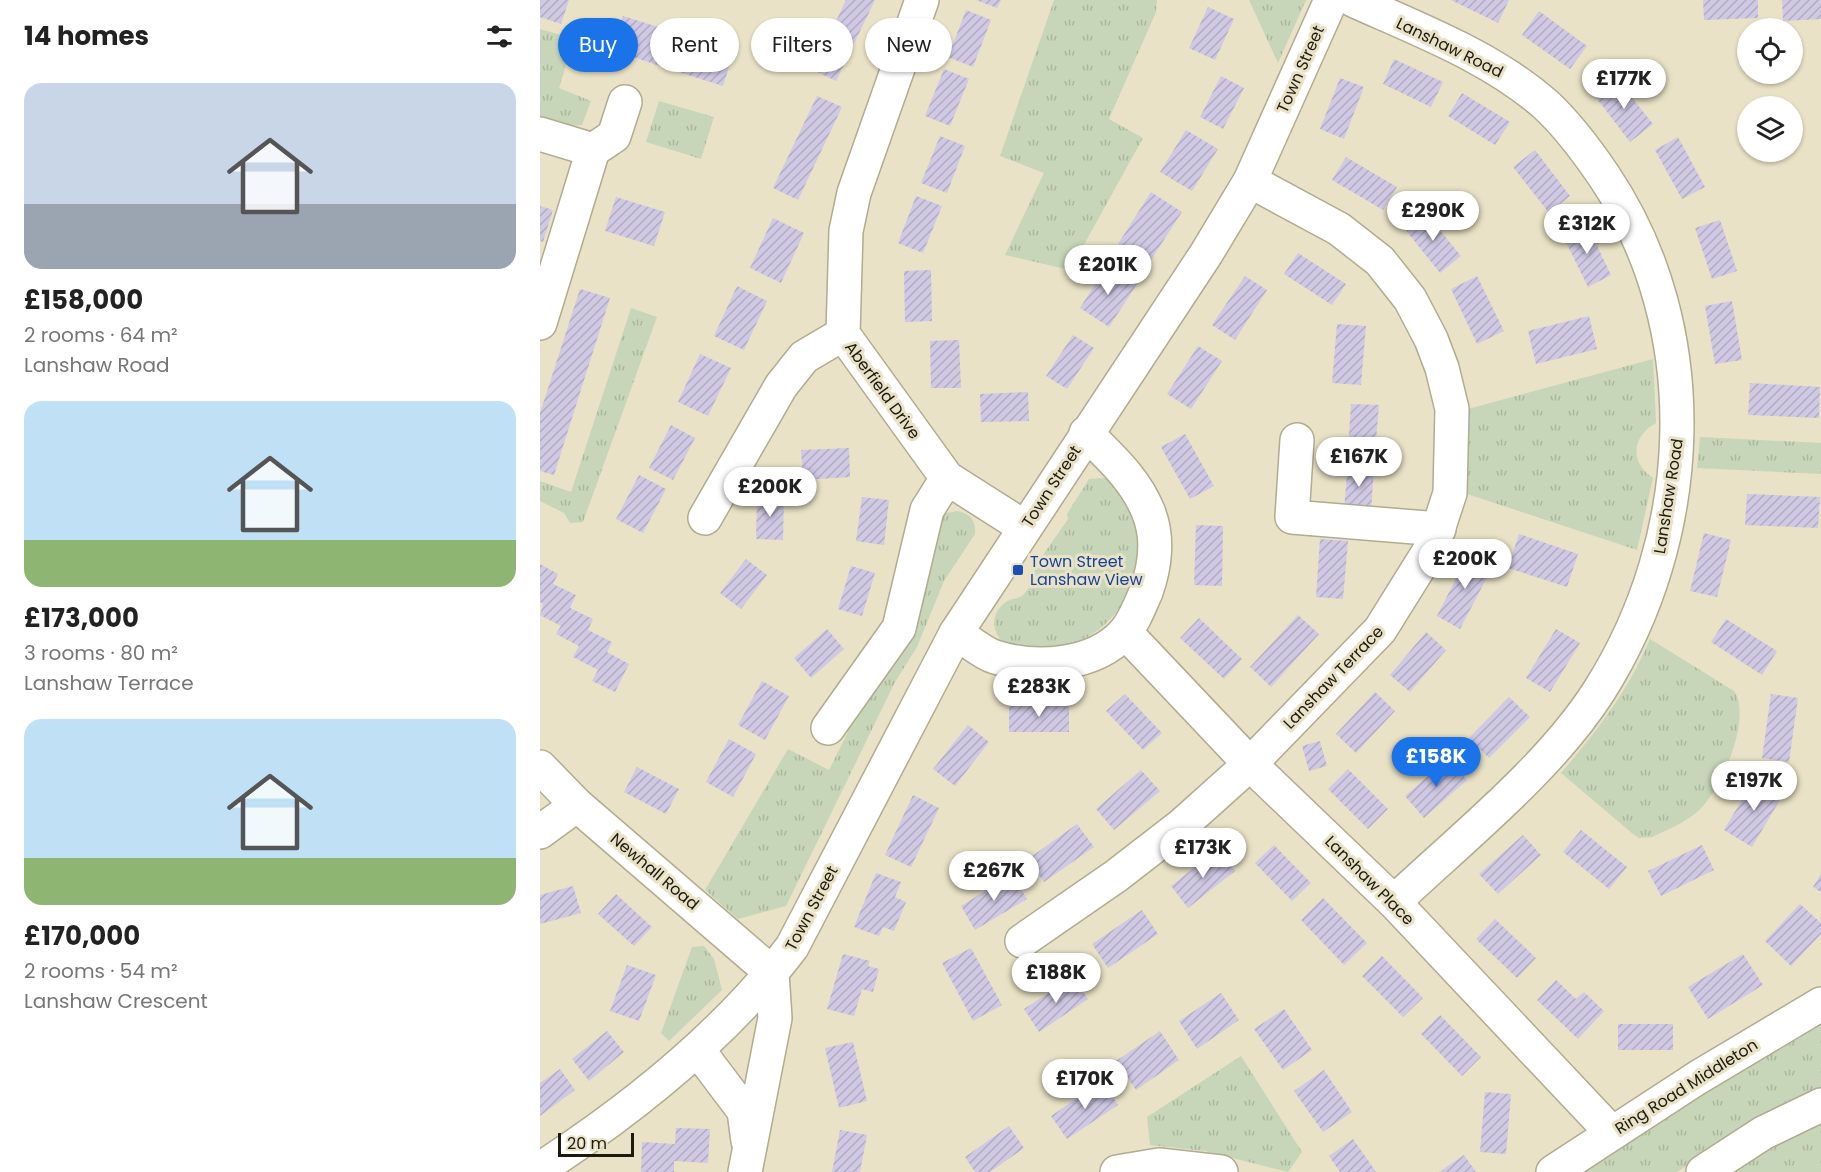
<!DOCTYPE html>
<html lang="en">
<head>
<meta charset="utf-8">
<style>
  body { margin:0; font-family:Poppins,sans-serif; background:#f2f2f2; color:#222; height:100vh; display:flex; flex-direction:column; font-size:22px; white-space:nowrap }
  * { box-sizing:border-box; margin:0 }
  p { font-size:20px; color:#767676 }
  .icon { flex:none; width:33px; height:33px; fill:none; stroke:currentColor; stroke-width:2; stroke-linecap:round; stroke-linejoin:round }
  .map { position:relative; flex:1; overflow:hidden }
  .drawer { display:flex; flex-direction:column; background:#fff; width:540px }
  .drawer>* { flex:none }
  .top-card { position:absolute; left:18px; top:18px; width:570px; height:54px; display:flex; gap:12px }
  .fabs { position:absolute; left:1197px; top:18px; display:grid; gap:12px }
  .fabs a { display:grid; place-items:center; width:66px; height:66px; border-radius:50%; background:#fff; box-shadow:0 2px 4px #0004; font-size:30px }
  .scale { position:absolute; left:18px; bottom:15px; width:76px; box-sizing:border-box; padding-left:6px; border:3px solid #1c190f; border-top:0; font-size:16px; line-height:21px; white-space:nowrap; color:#1c190f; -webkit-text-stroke:4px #e9e2c6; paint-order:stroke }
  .price { position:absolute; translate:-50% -51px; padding:0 14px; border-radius:21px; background:#fff; color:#222; font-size:20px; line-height:39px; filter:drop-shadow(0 2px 3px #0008) }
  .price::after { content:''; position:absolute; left:50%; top:36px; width:18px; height:14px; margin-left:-9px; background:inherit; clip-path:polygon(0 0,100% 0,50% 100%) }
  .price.selected { background:#1a73e8; color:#fff }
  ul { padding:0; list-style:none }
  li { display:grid; align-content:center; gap:12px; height:318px; padding:0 24px }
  li span { display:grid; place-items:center; height:186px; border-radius:18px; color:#555 }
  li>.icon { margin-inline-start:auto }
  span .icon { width:108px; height:108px; fill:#fffc; stroke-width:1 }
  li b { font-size:26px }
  h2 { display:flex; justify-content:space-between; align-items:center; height:72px; padding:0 24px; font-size:26px }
  .chip { padding:0 21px; border-radius:27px; background:#fff; box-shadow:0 2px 4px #0004; font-size:21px; line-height:54px }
  .chip.selected { background:#1a73e8; color:#fff }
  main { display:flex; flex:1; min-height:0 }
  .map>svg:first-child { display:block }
</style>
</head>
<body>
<main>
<section class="drawer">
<h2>14 homes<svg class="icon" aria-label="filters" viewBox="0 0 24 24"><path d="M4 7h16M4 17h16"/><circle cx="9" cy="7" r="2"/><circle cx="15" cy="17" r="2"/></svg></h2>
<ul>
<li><span style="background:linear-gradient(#c9d6e8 65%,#9aa5b1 0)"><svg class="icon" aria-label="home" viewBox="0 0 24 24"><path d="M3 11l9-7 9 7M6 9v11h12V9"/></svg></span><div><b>£158,000</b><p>2 rooms · 64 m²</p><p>Lanshaw Road</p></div></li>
<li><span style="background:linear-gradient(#bfe0f5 75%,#8fb573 0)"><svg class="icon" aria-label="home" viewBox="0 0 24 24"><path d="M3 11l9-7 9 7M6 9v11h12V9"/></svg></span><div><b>£173,000</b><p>3 rooms · 80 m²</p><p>Lanshaw Terrace</p></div></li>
<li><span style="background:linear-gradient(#bfe0f5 75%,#8fb573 0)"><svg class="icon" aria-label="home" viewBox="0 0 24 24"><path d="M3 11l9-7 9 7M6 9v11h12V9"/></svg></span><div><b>£170,000</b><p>2 rooms · 54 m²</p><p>Lanshaw Crescent</p></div></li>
</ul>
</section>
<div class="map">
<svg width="1281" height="1172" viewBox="0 0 1281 1172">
  <defs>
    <pattern id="grass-tufts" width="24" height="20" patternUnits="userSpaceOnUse" patternTransform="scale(1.5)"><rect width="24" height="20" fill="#c7d6b8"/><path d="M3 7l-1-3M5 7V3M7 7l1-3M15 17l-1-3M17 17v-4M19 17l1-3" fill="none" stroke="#aab79d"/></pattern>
    <pattern id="building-hatch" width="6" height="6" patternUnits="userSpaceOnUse" patternTransform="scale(1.5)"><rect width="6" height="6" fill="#cfc9e4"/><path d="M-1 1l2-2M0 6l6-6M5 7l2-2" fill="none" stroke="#b1acc2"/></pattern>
  </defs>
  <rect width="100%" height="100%" fill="#e9e2c6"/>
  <g fill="url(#grass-tufts)">
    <polygon points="514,0 617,0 616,12 569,119 603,138 530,270 465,255 504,173 460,156"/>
    <polygon points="710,0 766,0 738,63 709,0"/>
    <polygon points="0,29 34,39 19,88 51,101 42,125 31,126 0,116"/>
    <polygon points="119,101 174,117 161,159 106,142"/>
    <polygon points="91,308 117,317 43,522 30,523 24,513 0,501 0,481 31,492"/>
    <path d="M1113 359 1116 423C1092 436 1089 462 1113 478L1097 550 924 493 928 409Z"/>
    <polygon points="1160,437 1281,443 1281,474 1157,468"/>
    <path d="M564 478C578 482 581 491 587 503 591 511 597 520 599 528 610 582 568 643 513 648 496 650 479 647 463 643 452 630 450 613 466 602 471 598 479 599 483 595 488 590 491 584 495 579L494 568 528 519 527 514 549 479Z"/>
    <path d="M418 511C431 514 436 521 435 534L404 581 377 647 355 682 246 906 198 919 165 890 248 749 289 770 308 732 300 727 371 625 387 586 398 521 406 513Z"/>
    <path d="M1110 639 1194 691C1213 718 1180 793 1157 812 1144 823 1127 830 1112 837L1099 838 1093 834 1021 773C1057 731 1089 690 1110 639Z"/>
    <polygon points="164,946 174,959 182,990 129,1041 121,1033 152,947"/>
    <polygon points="1281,1017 1281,1090 1231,1113 1137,1172 1034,1172"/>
    <polygon points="701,1056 762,1152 748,1172 665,1151 610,1145 607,1117"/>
    <polygon points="1281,1122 1281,1172 1194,1172 1254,1134"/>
  </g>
  <g fill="url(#building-hatch)">
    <polygon points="0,0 29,0 21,24 0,17"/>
    <polygon points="306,0 335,0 296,81 273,70"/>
    <polygon points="436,0 461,0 457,8"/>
    <polygon points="911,0 969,0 958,23"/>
    <polygon points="1163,0 1218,0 1218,18 1164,20"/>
    <polygon points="1242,0 1281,0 1281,19 1243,21"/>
    <polygon points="668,7 694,19 675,60 649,48"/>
    <polygon points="426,10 451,20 433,67 408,57"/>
    <polygon points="999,11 1047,46 1030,69 982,35"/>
    <polygon points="83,16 131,31 120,66 72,50"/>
    <polygon points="143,35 194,51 183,86 132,70"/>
    <polygon points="854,59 903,82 891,107 843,84"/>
    <polygon points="404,69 429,79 410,126 385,116"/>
    <polygon points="681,76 704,88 683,129 660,117"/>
    <polygon points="800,78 824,87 804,139 780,129"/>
    <polygon points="1077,79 1113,124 1090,142 1055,96"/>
    <polygon points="922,93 970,122 955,145 908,116"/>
    <polygon points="277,96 302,107 258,200 233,188"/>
    <polygon points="646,130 678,149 652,191 620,172"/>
    <polygon points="400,136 425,146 407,193 381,183"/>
    <polygon points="1138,137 1165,187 1142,199 1115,150"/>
    <polygon points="995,150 1030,196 1009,213 973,167"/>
    <polygon points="806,157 857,187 843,210 792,180"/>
    <polygon points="611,192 642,212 609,263 578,244"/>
    <polygon points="376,196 402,206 383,253 358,243"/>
    <polygon points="76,197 125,212 114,246 65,231"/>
    <polygon points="0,206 13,210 3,242 0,241"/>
    <polygon points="885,212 921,256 900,273 864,228"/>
    <polygon points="233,218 264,233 241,283 210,268"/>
    <polygon points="1180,220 1197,271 1172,279 1155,228"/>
    <polygon points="1046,223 1071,275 1048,287 1022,234"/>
    <polygon points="758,253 806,284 792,305 744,274"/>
    <polygon points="568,264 597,284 569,327 540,308"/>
    <polygon points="391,270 392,321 365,322 364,271"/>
    <polygon points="705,276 727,290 695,340 672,325"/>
    <polygon points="937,276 964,331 937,344 911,289"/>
    <polygon points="197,286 227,301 204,350 174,336"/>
    <polygon points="40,289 70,298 14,475 0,471 0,413"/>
    <polygon points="1192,301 1202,360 1175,364 1165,306"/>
    <polygon points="1049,316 1057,349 996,364 988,331"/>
    <polygon points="797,324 826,326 821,385 792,383"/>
    <polygon points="533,335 554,348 527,389 506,376"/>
    <polygon points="419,340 421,388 391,388 390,341"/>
    <polygon points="658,346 682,361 651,409 627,394"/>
    <polygon points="160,354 191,368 168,416 138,402"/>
    <polygon points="1210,383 1280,387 1279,418 1208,415"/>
    <polygon points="488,392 489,421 441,422 440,394"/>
    <polygon points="811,404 839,405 835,452 808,450"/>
    <polygon points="131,425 155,438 133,480 109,468"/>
    <polygon points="645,434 674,486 650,499 621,447"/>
    <polygon points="309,448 310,477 263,480 261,450"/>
    <polygon points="808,463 834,465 831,513 804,510"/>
    <polygon points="99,475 126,489 103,533 76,519"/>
    <polygon points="1207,494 1280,497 1278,528 1205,525"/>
    <polygon points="217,496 244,497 243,540 216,539"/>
    <polygon points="322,497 349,500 344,545 316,541"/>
    <polygon points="656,525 683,526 682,586 654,585"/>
    <polygon points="1164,533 1191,540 1177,597 1150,591"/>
    <polygon points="979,534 1038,554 1027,587 968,568"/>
    <polygon points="780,539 808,541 803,599 776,597"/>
    <polygon points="930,551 954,564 920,629 897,616"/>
    <polygon points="206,559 227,575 201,609 180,593"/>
    <polygon points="0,564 18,574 13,584 36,595 30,608 53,619 48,630 72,642 67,652 89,664 75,692 52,681 58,670 33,657 39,646 16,634 21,626 0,615 3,604 0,602"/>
    <polygon points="311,566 335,573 322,616 298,609"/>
    <polygon points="758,615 779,634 731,687 710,667"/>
    <polygon points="659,618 702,659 684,679 640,638"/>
    <polygon points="1186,619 1237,651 1222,675 1171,642"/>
    <polygon points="287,629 304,649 271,678 254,658"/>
    <polygon points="1016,629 1040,643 1010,692 986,678"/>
    <polygon points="886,632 906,650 870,692 850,675"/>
    <polygon points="222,681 249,696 225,740 198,725"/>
    <polygon points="835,692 855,711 816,753 796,734"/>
    <polygon points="585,694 622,733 603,750 566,711"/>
    <polygon points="1231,694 1258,698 1249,762 1222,758"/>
    <polygon points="969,697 990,717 949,758 929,738"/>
    <rect x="469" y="704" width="60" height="28"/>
    <polygon points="428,725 449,742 415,786 393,769"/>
    <polygon points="189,739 216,754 193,797 166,782"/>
    <polygon points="780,741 787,766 769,771 762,746"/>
    <polygon points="908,759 927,780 884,818 865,796"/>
    <polygon points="97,767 139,789 126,814 84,792"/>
    <polygon points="808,769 848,809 828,829 788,789"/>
    <polygon points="601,770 620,791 574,830 556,809"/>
    <polygon points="1216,776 1244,793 1212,847 1184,830"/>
    <polygon points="373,795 399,808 371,867 345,855"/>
    <polygon points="537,824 554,847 504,882 488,859"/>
    <polygon points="1041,830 1087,867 1069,889 1023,852"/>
    <polygon points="983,835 1001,855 958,894 939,874"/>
    <polygon points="734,845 771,883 752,901 715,863"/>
    <polygon points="1162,845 1174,870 1121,896 1108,871"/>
    <polygon points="678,849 695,871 648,908 631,886"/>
    <polygon points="336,873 361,882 355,897 366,902 354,931 343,927 339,936 314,927"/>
    <polygon points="472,874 487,899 435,930 421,906"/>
    <polygon points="1281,874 1281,892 1273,887"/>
    <polygon points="33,886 41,913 0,924 0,895"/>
    <polygon points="76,894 112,927 94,946 58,914"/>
    <polygon points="783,898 827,943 804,965 761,920"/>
    <polygon points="1260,904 1281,923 1281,934 1251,966 1225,941"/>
    <polygon points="602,910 618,934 568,968 552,944"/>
    <polygon points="955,919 996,958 977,978 936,939"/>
    <polygon points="431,948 462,1005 433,1021 402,963"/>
    <polygon points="303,954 330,961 328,966 339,969 333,992 322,989 314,1016 287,1009"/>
    <polygon points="1203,954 1223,985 1168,1019 1148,987"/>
    <polygon points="842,956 883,998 863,1017 822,976"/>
    <polygon points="87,965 116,975 99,1021 70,1011"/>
    <polygon points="533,977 548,999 499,1032 484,1009"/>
    <polygon points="1016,980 1036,999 1044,992 1064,1011 1038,1039 997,1000"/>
    <polygon points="681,993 699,1020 657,1049 639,1021"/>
    <polygon points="744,1009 772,1050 743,1070 714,1029"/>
    <polygon points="900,1015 941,1057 922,1076 881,1034"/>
    <rect x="1078" y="1024" width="55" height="26"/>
    <polygon points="67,1031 84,1052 49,1081 32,1059"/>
    <polygon points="620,1031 639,1060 596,1090 576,1061"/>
    <polygon points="313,1042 327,1101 299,1108 285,1048"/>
    <polygon points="20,1069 35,1090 0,1116 0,1083"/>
    <polygon points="784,1070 812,1112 783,1132 754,1091"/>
    <polygon points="562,1081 578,1105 527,1139 511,1116"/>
    <polygon points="945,1092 971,1094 966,1154 940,1152"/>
    <polygon points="469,1126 484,1148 450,1172 435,1172 425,1157"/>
    <polygon points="136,1128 170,1129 168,1163 134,1161 134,1172 101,1172 102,1142 135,1144"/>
    <polygon points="300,1130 327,1135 320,1172 292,1172"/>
    <polygon points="813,1139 830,1163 836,1172 800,1172 789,1156"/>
    <polygon points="924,1155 936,1172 899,1172"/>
  </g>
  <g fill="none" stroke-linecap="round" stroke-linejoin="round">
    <defs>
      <g id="minor">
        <polyline points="382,0 314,193 306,231 303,334 407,478 484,527"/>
        <path d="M813 0C879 30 950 56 1005 104 1028 125 1047 151 1064 176 1167 329 1157 537 1059 691 1010 768 922 838 854 902"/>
        <polyline points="0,134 53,150 0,323"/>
        <polyline points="53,150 74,136 85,102"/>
        <polyline points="757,440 752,517 899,529"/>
        <polyline points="165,518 241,386 264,357 303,334"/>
        <polyline points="585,632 710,764 854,902 1071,1132"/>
        <path d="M416 633C428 640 442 653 455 657 496 670 554 666 584 633 594 622 600 605 606 592 615 567 619 537 608 511 595 479 570 457 546 433"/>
        <polyline points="288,728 359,628 387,510 407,478"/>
        <polyline points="0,767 37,805 232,973"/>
        <polyline points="0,832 37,805"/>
        <polyline points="482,941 576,876 642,825 710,764 840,630 893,545 910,493 912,409 902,368 891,339 870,299 840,261 799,229 710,181"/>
        <polyline points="158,1050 204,1111 208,1141"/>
        <path d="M0 1169C94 1108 184 1036 252 947L416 633 666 254 710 181 791 0"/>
        <polyline points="205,1172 235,1018 232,973"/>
        <polyline points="577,1172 619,1165 681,1172"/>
        <polyline points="1013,1172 1157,1078 1281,1004"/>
        <polyline points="1163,1172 1223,1133 1281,1105"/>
      </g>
    </defs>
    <use href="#minor" stroke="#b1ab90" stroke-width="36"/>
    <use href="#minor" stroke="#fff" stroke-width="33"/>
  </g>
  <rect fill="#1a4fb4" stroke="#e9e2c6" stroke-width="2" x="472" y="564" width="12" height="12" rx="3"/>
  <g text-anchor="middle" stroke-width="6" stroke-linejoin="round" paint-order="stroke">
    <g font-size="16" fill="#1c190f" stroke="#e9e2c6">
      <text transform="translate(910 47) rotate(26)" y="6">Lanshaw Road</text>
      <text transform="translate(760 69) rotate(-66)" y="6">Town Street</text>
      <text transform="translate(343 390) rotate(54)" y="6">Aberfield Drive</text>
      <text transform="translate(511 486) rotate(-57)" y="6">Town Street</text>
      <text transform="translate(1128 496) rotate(-81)" y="6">Lanshaw Road</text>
      <text transform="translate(793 677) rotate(-46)" y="6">Lanshaw Terrace</text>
      <text transform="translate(115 871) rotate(40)" y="6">Newhall Road</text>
      <text transform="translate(830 880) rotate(45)" y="6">Lanshaw Place</text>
      <text transform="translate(271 908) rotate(-62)" y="6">Town Street</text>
      <text transform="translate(1146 1086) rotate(-32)" y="6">Ring Road Middleton</text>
    </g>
    <g font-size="16" fill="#164399" stroke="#e9e2c6" text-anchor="start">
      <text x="490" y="567">Town Street<tspan x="490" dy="18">Lanshaw View</tspan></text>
    </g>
  </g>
</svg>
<div class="fabs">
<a><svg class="icon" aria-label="locate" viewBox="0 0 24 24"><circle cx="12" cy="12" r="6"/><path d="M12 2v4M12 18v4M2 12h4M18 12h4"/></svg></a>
<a><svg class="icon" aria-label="layers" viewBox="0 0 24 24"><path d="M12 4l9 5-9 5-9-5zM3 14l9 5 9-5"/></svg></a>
</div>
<div class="scale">20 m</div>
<b class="price" style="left:1084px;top:110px">£177K</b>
<b class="price" style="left:893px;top:242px">£290K</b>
<b class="price" style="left:1047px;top:255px">£312K</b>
<b class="price" style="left:568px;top:296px">£201K</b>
<b class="price" style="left:819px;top:488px">£167K</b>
<b class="price" style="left:230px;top:518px">£200K</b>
<b class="price" style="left:925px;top:590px">£200K</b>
<b class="price" style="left:499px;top:718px">£283K</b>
<b class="price selected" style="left:896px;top:788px">£158K</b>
<b class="price" style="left:1214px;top:812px">£197K</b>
<b class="price" style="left:663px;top:879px">£173K</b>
<b class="price" style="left:454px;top:902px">£267K</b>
<b class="price" style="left:516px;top:1004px">£188K</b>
<b class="price" style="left:545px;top:1110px">£170K</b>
<div class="top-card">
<a class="chip selected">Buy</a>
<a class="chip">Rent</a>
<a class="chip">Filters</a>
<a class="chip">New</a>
</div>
</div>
</main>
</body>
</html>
